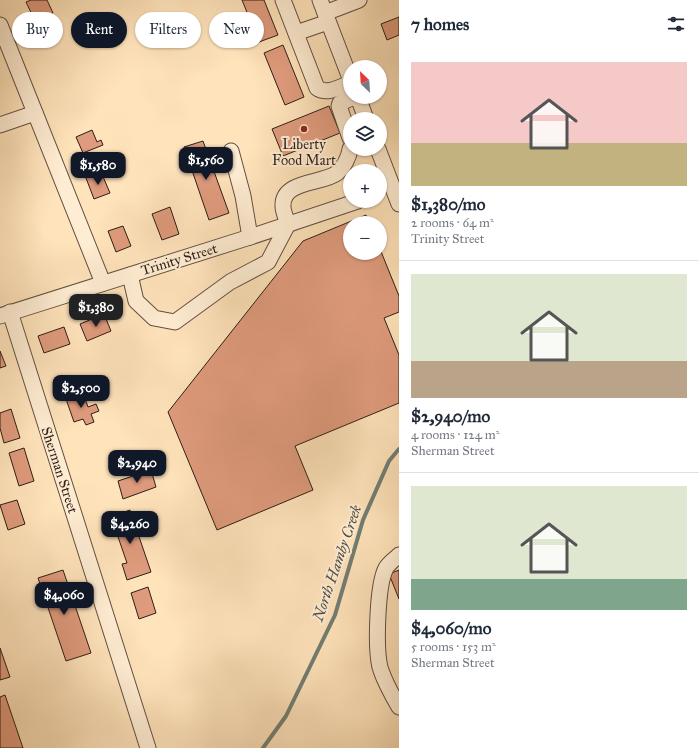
<!DOCTYPE html>
<html lang="en">
<head>
<meta charset="utf-8">
<style>
  body { margin:0; font-family:"IM FELL Great Primer",serif; background:#f6f6f7; color:#1f2937; height:100vh; display:flex; flex-direction:column; font-size:15px; white-space:nowrap }
  * { box-sizing:border-box; margin:0 }
  p { font-size:13px; color:#747a83 }
  .icon { flex:none; width:22px; height:22px; fill:none; stroke:currentColor; stroke-width:2; stroke-linecap:round; stroke-linejoin:round }
  .map { position:relative; flex:1; overflow:hidden }
  .side { display:flex; flex-direction:column; background:#fff; width:300px }
  .side>* { flex:none }
  .banner { position:absolute; left:12px; top:12px; width:327px; height:36px; display:flex; gap:8px }
  .needle { width:26px; rotate:335deg }
  .buttons { position:absolute; left:343px; top:60px; display:grid; gap:8px }
  .buttons a { display:grid; place-items:center; width:44px; height:44px; border-radius:50%; background:#fff; box-shadow:0 1px 3px #0004; font-size:20px }
  .price { position:absolute; translate:-50% -34px; padding:0 9px; border-radius:8px; background:#111827; color:#fff; font-size:13px; line-height:26px; filter:drop-shadow(0 1px 2px #0008) }
  .price::after { content:''; position:absolute; left:50%; top:24px; width:12px; height:9px; margin-left:-6px; background:inherit; clip-path:polygon(0 0,100% 0,50% 100%) }
  .price.selected { background:#222; color:#fff }
  ul { padding:0; list-style:none }
  li { display:grid; align-content:center; gap:8px; height:212px; padding:0 12px }
  li+li { border-top:1px solid #e0e1e3 }
  li span { display:grid; place-items:center; height:124px; border-radius:0px; color:#555 }
  li>.icon { margin-inline-start:auto }
  span .icon { width:72px; height:72px; fill:#fffc; stroke-width:1 }
  li b { font-size:17px }
  h2 { display:flex; justify-content:space-between; align-items:center; height:48px; padding:0 12px; font-size:17px }
  .pill { padding:0 14px; border-radius:18px; background:#fff; box-shadow:0 1px 3px #0004; font-size:14px; line-height:36px }
  .pill.selected { background:#111827; color:#fff }
  main { display:flex; flex:1; min-height:0 }
  .map>svg:first-child { display:block }
</style>
</head>
<body>
<main>
<div class="map">
<svg width="399" height="748" viewBox="0 0 399 748">
  <rect width="100%" height="100%" fill="#ffe3bb"/>
  <filter id="stains"><feTurbulence type="fractalNoise" baseFrequency=".005" numOctaves="4"/><feColorMatrix values="0 0 0 0 .2 0 0 0 0 .09 0 0 0 0 .02 0 0 0 .5 -.17"/></filter>
  <radialGradient id="worn" r=".72"><stop offset=".6" stop-color="#630" stop-opacity="0"/><stop offset="1" stop-color="#630" stop-opacity=".3"/></radialGradient>
  <g fill="none" stroke-linecap="round" stroke-linejoin="round">
    <polyline stroke="#727e73" stroke-width="4" points="263,748 286,716 335,615 363,520 389,461 399,449"/>
  </g>
  <g fill="#df9b7d" stroke="#2d1e18">
    <polygon points="31,0 47,0 53,13 35,21 26,2"/>
    <polygon points="242,0 264,0 278,35 259,42"/>
    <polygon points="399,17 399,35 387,40 381,24"/>
    <polygon points="283,45 304,97 285,105 264,53"/>
    <polygon points="329,106 340,133 283,156 272,129"/>
    <polygon points="92,130 97,142 101,140 103,145 83,153 76,137"/>
    <polygon points="203,141 229,213 209,220 184,147"/>
    <polygon points="101,172 110,193 94,199 86,178"/>
    <polygon points="170,207 179,234 162,240 152,214"/>
    <polygon points="366,215 369,223 350,223 350,253 380,253 380,249 399,296 399,312 384,318 399,355 399,403 295,446 313,490 217,530 168,412 303,241"/>
    <polygon points="123,226 131,246 116,252 108,231"/>
    <polygon points="104,314 111,331 87,341 80,324"/>
    <polygon points="64,327 70,344 44,353 38,336"/>
    <polygon points="0,351 6,366 0,368"/>
    <polygon points="83,393 88,407 96,404 99,411 91,414 94,422 86,425 83,419 74,422 66,399"/>
    <polygon points="11,409 20,438 4,443 0,428 0,413"/>
    <polygon points="24,448 34,481 19,486 9,453"/>
    <polygon points="151,470 156,487 123,499 118,481"/>
    <polygon points="17,500 25,524 8,530 0,505"/>
    <polygon points="130,510 151,572 127,580 122,564 127,563 116,531 112,532 107,518"/>
    <polygon points="63,570 91,653 66,661 38,578"/>
    <polygon points="399,570 399,599 389,574"/>
    <polygon points="148,587 156,613 139,619 131,593"/>
    <polygon points="0,648 10,677 0,680"/>
    <polygon points="5,695 23,748 0,748 0,697"/>
  </g>
  <g fill="none" stroke-linecap="round" stroke-linejoin="round">
    <defs>
      <g id="minor">
        <path d="M283 0 317 88C327 95 340 87 350 83"/>
        <polyline points="320,0 350,78"/>
        <polyline points="325,13 359,0"/>
        <polyline points="0,25 103,283"/>
        <polyline points="296,33 328,22"/>
        <polyline points="358,97 366,119"/>
        <polyline points="0,125 35,113"/>
        <polyline points="350,138 339,106 340,103 354,97"/>
        <polyline points="378,149 399,204"/>
        <polyline points="231,151 243,196 250,237"/>
        <path d="M130 275 136 301 154 318 175 322 230 282 268 262 288 224C286 218 283 212 283 206 282 180 323 184 337 173 344 167 349 157 350 149"/>
        <polyline points="10,312 148,748"/>
        <polyline points="0,316 250,237 358,201"/>
        <path d="M399 555C395 559 389 563 386 568 377 585 376 643 379 662 380 673 393 697 399 707"/>
      </g>
    </defs>
    <use href="#minor" stroke="#624f41" stroke-width="17"/>
    <use href="#minor" stroke="#ffedd3" stroke-width="15"/>
  </g>
  <circle fill="#8f2418" stroke="#ffedd3" stroke-width="1.5" cx="304" cy="129" r="4"/>
  <g text-anchor="middle" stroke-width="4" stroke-linejoin="round" paint-order="stroke">
    <g font-size="14" fill="#2d1e18" stroke="#ffedd3">
      <text x="304" y="149">Liberty<tspan x="304" dy="16">Food Mart</tspan></text>
    </g>
    <g font-size="14" fill="#2d1e18" stroke="#ffedd3">
      <text transform="translate(179 259) rotate(-17)" y="5">Trinity Street</text>
      <text transform="translate(60 470) rotate(72)" y="5">Sherman Street</text>
    </g>
    <g font-size="15" font-style="italic" fill="#504e46" stroke="#ffedd3">
      <text transform="translate(337 563) rotate(-71)" y="5">North Hamby Creek</text>
    </g>
  </g>
  <rect width="100%" height="100%" filter="url(#stains)"/>
  <rect width="100%" height="100%" fill="url(#worn)"/>
</svg>
<div class="buttons">
<a><svg class="needle" viewBox="-14 -14 28 28"><path d="M0-13l5 13h-10z" fill="#e53935"/><path d="M0 13l5-13h-10z" fill="#747a83"/></svg></a>
<a><svg class="icon" aria-label="layers" viewBox="0 0 24 24"><path d="M12 4l9 5-9 5-9-5zM3 14l9 5 9-5"/></svg></a>
<a>+</a>
<a>−</a>
</div>
<b class="price" style="left:206px;top:181px">$1,560</b>
<b class="price" style="left:98px;top:186px">$1,580</b>
<b class="price selected" style="left:96px;top:328px">$1,380</b>
<b class="price" style="left:81px;top:409px">$2,500</b>
<b class="price" style="left:137px;top:484px">$2,940</b>
<b class="price" style="left:130px;top:545px">$4,260</b>
<b class="price" style="left:64px;top:616px">$4,060</b>
<div class="banner">
<a class="pill">Buy</a>
<a class="pill selected">Rent</a>
<a class="pill">Filters</a>
<a class="pill">New</a>
</div>
</div>
<section class="side">
<h2>7 homes<svg class="icon" aria-label="filters" viewBox="0 0 24 24"><path d="M4 7h16M4 17h16"/><circle cx="9" cy="7" r="2"/><circle cx="15" cy="17" r="2"/></svg></h2>
<ul>
<li><span style="background:linear-gradient(#f6c9c9 65%,#c2b280 0)"><svg class="icon" aria-label="home" viewBox="0 0 24 24"><path d="M3 11l9-7 9 7M6 9v11h12V9"/></svg></span><div><b>$1,380/mo</b><p>2 rooms · 64 m²</p><p>Trinity Street</p></div></li>
<li><span style="background:linear-gradient(#dfe7d0 70%,#b9a48a 0)"><svg class="icon" aria-label="home" viewBox="0 0 24 24"><path d="M3 11l9-7 9 7M6 9v11h12V9"/></svg></span><div><b>$2,940/mo</b><p>4 rooms · 124 m²</p><p>Sherman Street</p></div></li>
<li><span style="background:linear-gradient(#dfe7d0 75%,#7fa58c 0)"><svg class="icon" aria-label="home" viewBox="0 0 24 24"><path d="M3 11l9-7 9 7M6 9v11h12V9"/></svg></span><div><b>$4,060/mo</b><p>5 rooms · 153 m²</p><p>Sherman Street</p></div></li>
</ul>
</section>
</main>
</body>
</html>
